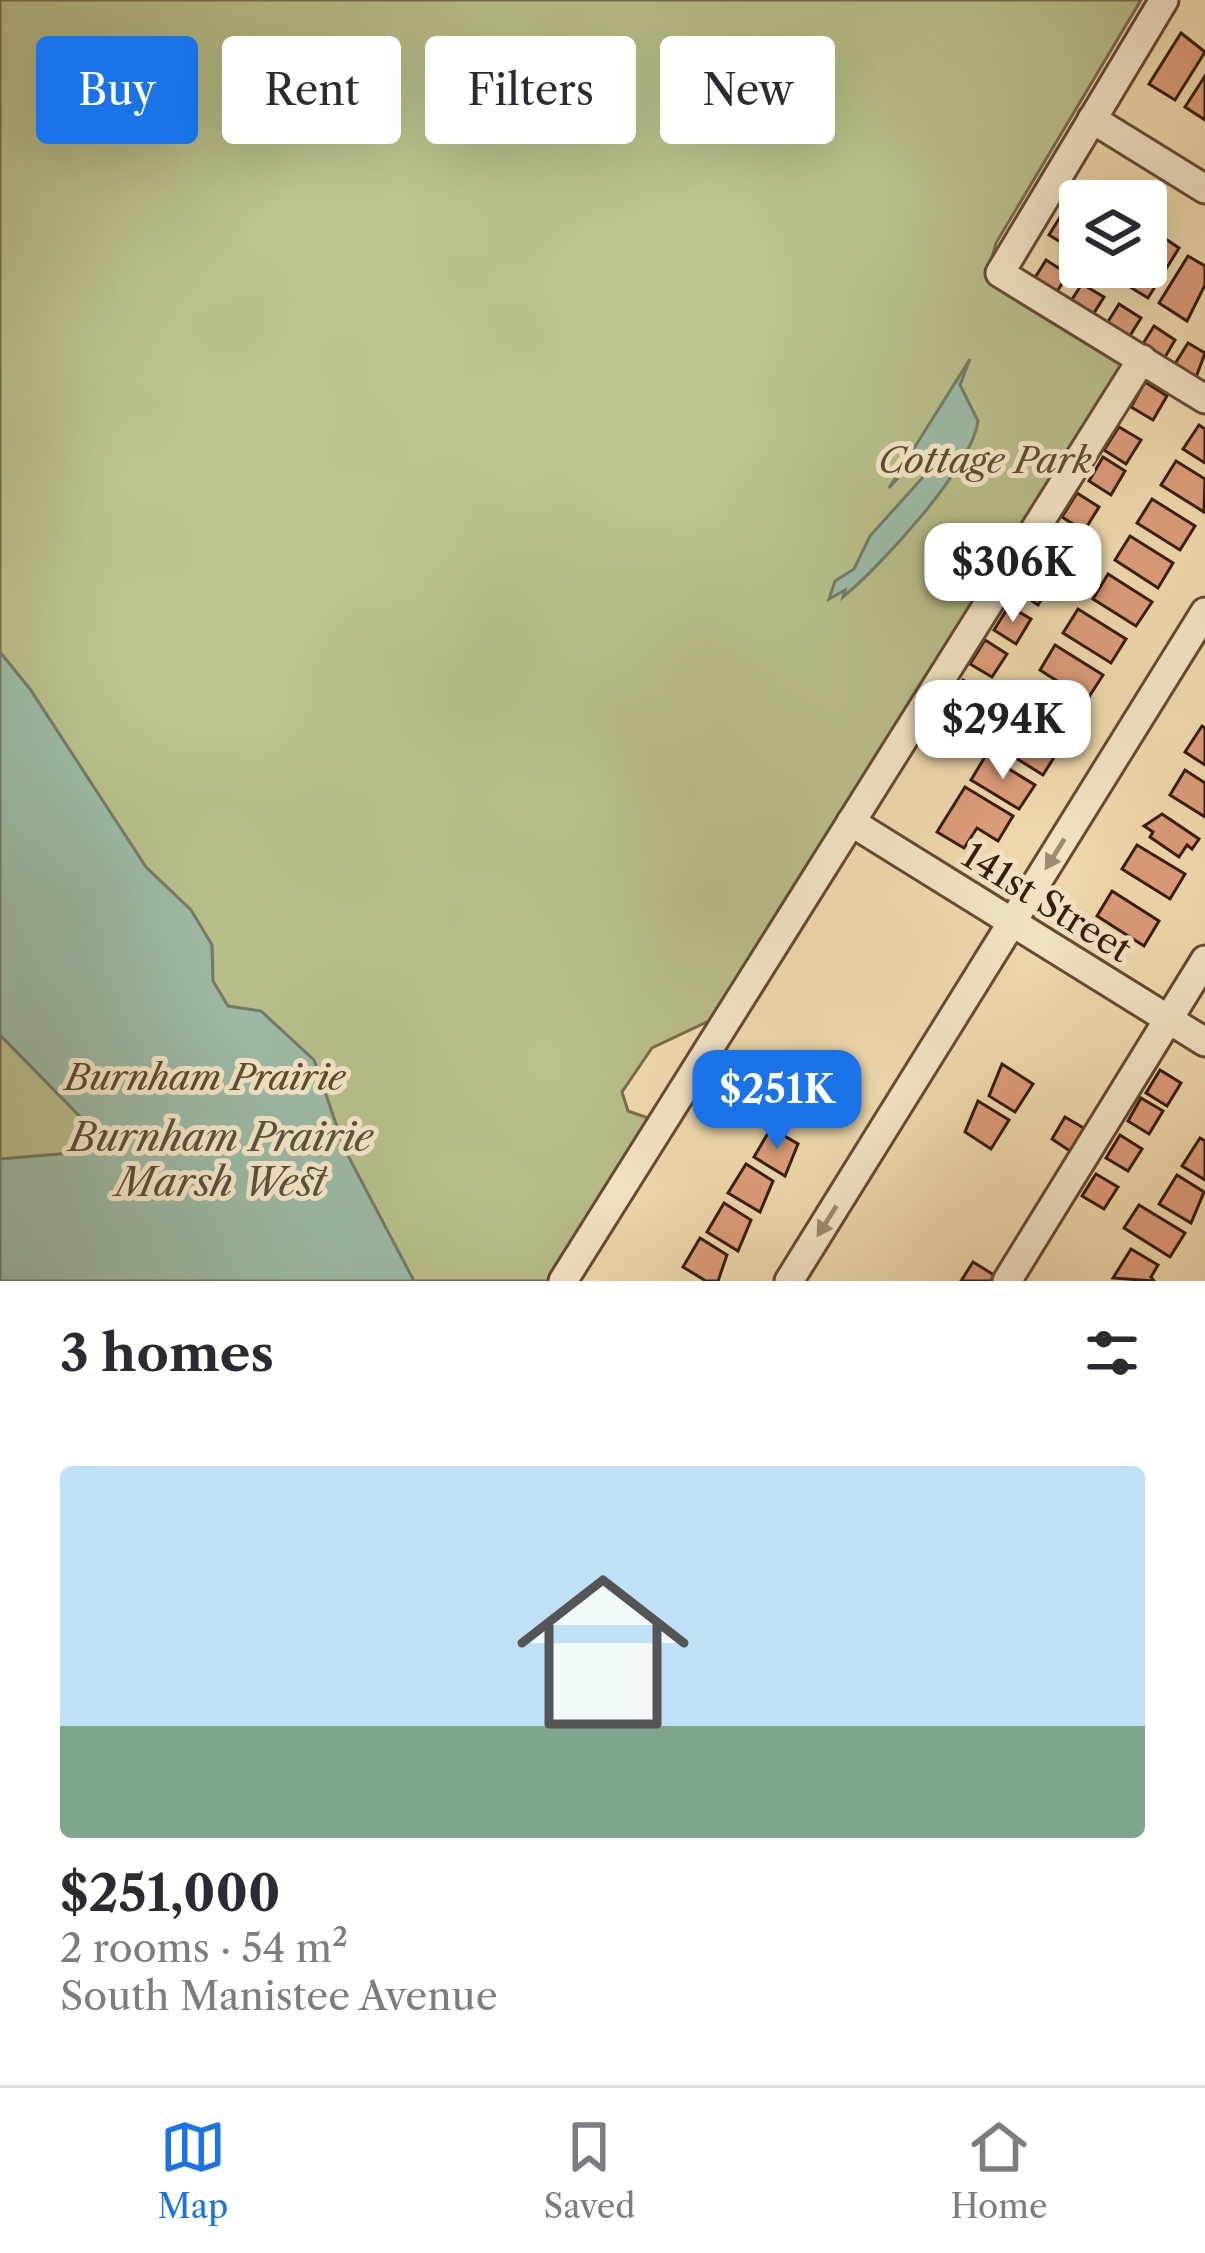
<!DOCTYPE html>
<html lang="en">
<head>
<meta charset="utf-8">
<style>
  body { margin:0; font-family:"Libre Caslon Text",serif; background:#f7f7f7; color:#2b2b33; height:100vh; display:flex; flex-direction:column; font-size:45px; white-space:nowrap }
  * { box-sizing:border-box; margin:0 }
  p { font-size:39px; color:#7c7c81 }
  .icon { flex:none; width:66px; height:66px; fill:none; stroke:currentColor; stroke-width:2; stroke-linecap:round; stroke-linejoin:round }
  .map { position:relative; height:1281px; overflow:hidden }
  .details { display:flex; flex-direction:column; background:#fff; flex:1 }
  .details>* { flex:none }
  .guide { position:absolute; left:36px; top:36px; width:1134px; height:108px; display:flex; gap:24px }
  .controls { position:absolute; left:1059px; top:180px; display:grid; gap:24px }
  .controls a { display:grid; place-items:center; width:108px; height:108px; border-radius:12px; background:#fff; box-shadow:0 12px 48px #0002; font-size:60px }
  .price { position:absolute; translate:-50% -102px; padding:0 27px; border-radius:24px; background:#fff; color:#222; font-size:39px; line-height:78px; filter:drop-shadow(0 3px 6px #0008) }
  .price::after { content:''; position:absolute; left:50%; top:72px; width:36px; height:27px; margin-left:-18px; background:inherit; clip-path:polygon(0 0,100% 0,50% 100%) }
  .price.selected { background:#1a73e8; color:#fff }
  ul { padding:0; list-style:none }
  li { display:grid; align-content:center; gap:24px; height:636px; padding:0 60px }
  li span { display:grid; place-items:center; height:372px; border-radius:12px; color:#555 }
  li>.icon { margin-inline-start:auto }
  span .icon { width:216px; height:216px; fill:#fffc; stroke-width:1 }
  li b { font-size:51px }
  h2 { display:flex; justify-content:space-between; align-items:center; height:144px; padding:0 60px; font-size:51px }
  .chip { padding:0 42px; border-radius:12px; background:#fff; box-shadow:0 12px 48px #0002; font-size:42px; line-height:108px }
  .chip.selected { background:#1a73e8; color:#fff }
  .tabs { display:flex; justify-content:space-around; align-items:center; height:168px; border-top:3px solid #e1e1e2; background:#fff; font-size:33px; color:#7c7c81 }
  .tabs a { display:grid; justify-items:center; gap:6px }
  .tabs .selected { color:#1a73e8 }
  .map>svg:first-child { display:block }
</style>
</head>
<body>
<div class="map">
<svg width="1205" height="1281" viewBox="0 0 1205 1281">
  <rect width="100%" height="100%" fill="#f6e2b5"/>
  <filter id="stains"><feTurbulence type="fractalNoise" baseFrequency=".00167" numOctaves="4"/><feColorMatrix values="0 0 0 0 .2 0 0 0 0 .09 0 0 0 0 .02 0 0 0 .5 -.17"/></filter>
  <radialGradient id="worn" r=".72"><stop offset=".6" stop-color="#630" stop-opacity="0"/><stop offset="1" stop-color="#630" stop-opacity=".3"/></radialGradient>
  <polygon fill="#bbc38e" stroke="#776e4c" stroke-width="3" points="0,0 1141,0 996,243 990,265 1004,293 1126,368 845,821 832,827 715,1018 652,1048 622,1092 628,1111 654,1120 555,1281 0,1281"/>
  <g fill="#9dbeaa" stroke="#737c6a" stroke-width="3">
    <path d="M970 359 960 385 978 421C972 467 881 566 843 597L845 590 829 599 835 581 854 569 870 536 924 476 921 468 905 470 889 488Z"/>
    <polygon points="0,652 30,689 146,867 191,910 212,945 213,981 228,1006 261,1011 314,1060 345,1150 414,1281 0,1281 0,1159 82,1152 100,1137 0,1035"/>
  </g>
  <g fill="#e3a17f" stroke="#331809" stroke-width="3">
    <polygon points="1181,33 1205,52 1175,100 1149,84"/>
    <polygon points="1205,76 1205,120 1185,107"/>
    <polygon points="1078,188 1100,201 1080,201 1077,252 1049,235"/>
    <polygon points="1154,231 1179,248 1148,298 1122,282 1131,267 1146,267 1146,243"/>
    <polygon points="1188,256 1205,266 1205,285 1187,321 1159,303"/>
    <polygon points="1046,260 1068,274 1053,298 1031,284"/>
    <polygon points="1082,284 1104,297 1089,321 1067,307"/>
    <polygon points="1119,304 1141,318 1126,342 1104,328"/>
    <polygon points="1154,326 1175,340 1161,364 1139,350"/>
    <polygon points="1188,343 1205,353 1195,380 1173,367"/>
    <polygon points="1145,382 1167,396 1153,420 1131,407"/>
    <polygon points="1199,425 1205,429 1205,463 1183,449"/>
    <polygon points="1119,427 1141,440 1126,464 1104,450"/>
    <polygon points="1103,457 1125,471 1111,495 1089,481"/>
    <polygon points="1176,461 1205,479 1204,512 1161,485"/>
    <polygon points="1077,493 1099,507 1084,531 1062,517"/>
    <polygon points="1152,499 1195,526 1180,550 1137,523"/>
    <polygon points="1055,530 1076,544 1062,568 1040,554"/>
    <polygon points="1130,536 1173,563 1158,588 1115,560"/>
    <polygon points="1031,567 1053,580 1038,605 1017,591"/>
    <polygon points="1108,574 1152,602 1136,626 1093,599"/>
    <polygon points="1009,606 1031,619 1016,644 994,630"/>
    <polygon points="1078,609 1126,639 1111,663 1063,633"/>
    <polygon points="985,640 1007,654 992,677 970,664"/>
    <polygon points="1055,645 1103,675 1087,700 1040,670"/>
    <polygon points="963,680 985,693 970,717 948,704"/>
    <polygon points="1032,683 1080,713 1065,737 1017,707"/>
    <polygon points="941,718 963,732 948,756 926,742"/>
    <polygon points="1010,721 1058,751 1043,775 995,745"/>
    <polygon points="1202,726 1205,728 1205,765 1185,752"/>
    <polygon points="986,755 1035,785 1019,809 971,780"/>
    <polygon points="1185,770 1205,783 1205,817 1170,795"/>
    <polygon points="965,787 1013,816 998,841 977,828 964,848 937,832"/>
    <polygon points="1162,814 1199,839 1192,849 1187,845 1179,857 1150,837 1153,832 1144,826"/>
    <polygon points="1137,845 1185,874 1170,899 1122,869"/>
    <polygon points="1112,891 1159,921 1144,946 1097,916"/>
    <polygon points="1002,1064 1033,1084 1015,1112 989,1096"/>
    <polygon points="1160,1070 1181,1083 1167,1106 1146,1093"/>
    <polygon points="1141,1098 1163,1111 1149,1134 1128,1121"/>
    <polygon points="978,1101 1009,1120 991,1149 965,1132"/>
    <polygon points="1065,1117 1087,1130 1073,1153 1052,1139"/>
    <polygon points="771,1128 798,1144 785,1176 754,1157"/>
    <polygon points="1120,1135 1142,1149 1128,1171 1106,1158"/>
    <polygon points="1200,1138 1205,1141 1205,1180 1182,1166"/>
    <polygon points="746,1164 773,1181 760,1212 728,1193"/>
    <polygon points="1096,1174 1118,1187 1104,1209 1082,1196"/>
    <polygon points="1177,1175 1204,1192 1191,1223 1159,1204"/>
    <polygon points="724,1203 751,1220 738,1251 707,1232"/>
    <polygon points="1139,1205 1185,1233 1170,1257 1124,1228"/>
    <polygon points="700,1238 727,1255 718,1281 706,1281 683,1267"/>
    <polygon points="1131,1249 1158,1265 1151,1277 1154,1281 1113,1278"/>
    <polygon points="973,1262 994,1275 991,1281 961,1281"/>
  </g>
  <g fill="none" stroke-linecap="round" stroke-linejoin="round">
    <defs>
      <g id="minor">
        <polyline points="1164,0 1000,273 1205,399"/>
        <polyline points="1092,119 1205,189"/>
        <polyline points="851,822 1205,1042"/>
        <polyline points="563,1281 1142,359"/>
        <polyline points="789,1281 1205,612"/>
        <polyline points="1007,1281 1205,960"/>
      </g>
    </defs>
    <use href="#minor" stroke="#644a34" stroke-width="33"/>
    <use href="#minor" stroke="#f9eccf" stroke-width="27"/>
  </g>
  <defs><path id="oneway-solid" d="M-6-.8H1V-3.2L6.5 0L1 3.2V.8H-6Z" transform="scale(3)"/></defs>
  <g fill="#a08d76">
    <use href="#oneway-solid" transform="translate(1055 854) rotate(122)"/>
    <use href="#oneway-solid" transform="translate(827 1221) rotate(122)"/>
  </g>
  <g text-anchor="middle" stroke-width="10" stroke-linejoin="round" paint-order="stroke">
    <g font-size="36" font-style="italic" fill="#5c4b31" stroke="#f9eccf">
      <text x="985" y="473">Cottage Park</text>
      <text x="205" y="1090">Burnham Prairie</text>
    </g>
    <g font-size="36" fill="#331809" stroke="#f9eccf">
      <text transform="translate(1047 902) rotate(32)" y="13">141st Street</text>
    </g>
    <g font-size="39" font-style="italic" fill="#585241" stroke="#f9eccf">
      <text x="221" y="1151">Burnham Prairie<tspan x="221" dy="45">Marsh West</tspan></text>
    </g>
  </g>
  <rect width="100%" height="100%" filter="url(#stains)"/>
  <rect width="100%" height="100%" fill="url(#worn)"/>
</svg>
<div class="controls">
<a><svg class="icon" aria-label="layers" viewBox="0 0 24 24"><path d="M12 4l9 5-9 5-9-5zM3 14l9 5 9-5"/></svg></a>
</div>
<b class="price" style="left:1013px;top:625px">$306K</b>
<b class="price" style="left:1003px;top:782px">$294K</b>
<b class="price selected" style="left:777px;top:1152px">$251K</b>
<div class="guide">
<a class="chip selected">Buy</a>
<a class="chip">Rent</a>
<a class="chip">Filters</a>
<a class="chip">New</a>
</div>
</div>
<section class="details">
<h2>3 homes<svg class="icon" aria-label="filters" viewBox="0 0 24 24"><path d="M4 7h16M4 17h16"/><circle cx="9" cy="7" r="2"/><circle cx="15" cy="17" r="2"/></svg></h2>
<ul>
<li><span style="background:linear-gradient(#bfe0f5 70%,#7fa58c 0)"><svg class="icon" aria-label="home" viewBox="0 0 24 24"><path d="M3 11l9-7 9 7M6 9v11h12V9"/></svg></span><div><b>$251,000</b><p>2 rooms · 54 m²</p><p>South Manistee Avenue</p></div></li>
</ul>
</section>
<nav class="tabs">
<a class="selected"><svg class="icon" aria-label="map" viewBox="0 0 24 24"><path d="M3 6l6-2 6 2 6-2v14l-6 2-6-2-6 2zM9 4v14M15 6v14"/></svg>Map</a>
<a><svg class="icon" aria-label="saved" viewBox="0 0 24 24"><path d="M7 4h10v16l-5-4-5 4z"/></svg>Saved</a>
<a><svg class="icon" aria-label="home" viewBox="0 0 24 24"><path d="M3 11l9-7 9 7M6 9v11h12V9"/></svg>Home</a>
</nav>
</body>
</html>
